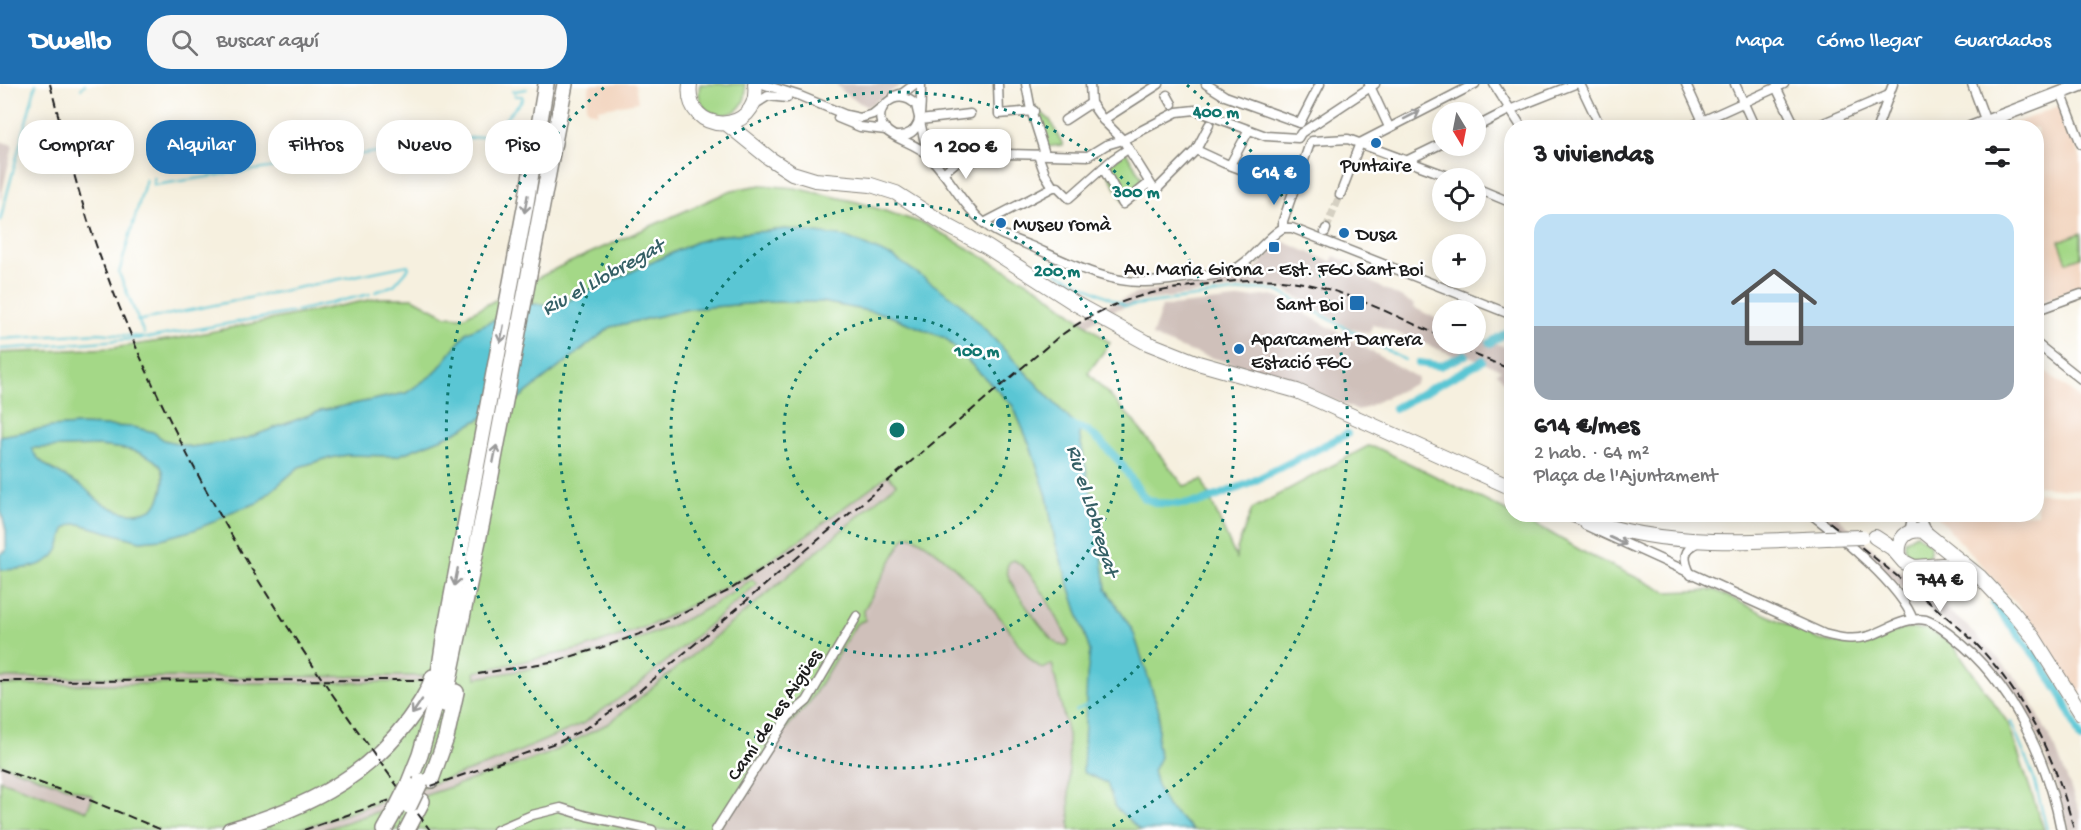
<!DOCTYPE html>
<html lang="es">
<head>
<meta charset="utf-8">
<style>
  body { margin:0; font-family:"Gochi Hand",sans-serif; background:#f6f6f6; color:#202124; height:100vh; display:flex; flex-direction:column; font-size:22px; white-space:nowrap }
  * { box-sizing:border-box; margin:0 }
  p { font-size:20px; color:#757577 }
  .icon { flex:none; width:33px; height:33px; fill:none; stroke:currentColor; stroke-width:2; stroke-linecap:round; stroke-linejoin:round }
  .map { position:relative; flex:1; overflow:hidden }
  .panel { position:absolute; left:1504px; top:36px; width:540px; height:402px; display:flex; flex-direction:column; background:#fff; border-radius:24px; box-shadow:0 3px 15px #0003 }
  .panel>* { flex:none }
  .banner { position:absolute; left:18px; top:36px; width:570px; height:54px; display:flex; gap:12px }
  .needle { width:39px; rotate:170deg }
  .controls { position:absolute; left:1432px; top:18px; display:grid; gap:12px }
  .controls a { display:grid; place-items:center; width:54px; height:54px; border-radius:50%; background:#fff; box-shadow:0 3px 15px #0003; font-size:30px }
  .price { position:absolute; translate:-50% -51px; padding:0 14px; border-radius:12px; background:#fff; color:#222; font-size:20px; line-height:39px; filter:drop-shadow(0 2px 3px #0008) }
  .price::after { content:''; position:absolute; left:50%; top:36px; width:18px; height:14px; margin-left:-9px; background:inherit; clip-path:polygon(0 0,100% 0,50% 100%) }
  .price.selected { background:#1f6fb2; color:#fff }
  ul { padding:0; list-style:none }
  li { display:grid; align-content:center; gap:12px; height:318px; padding:0 30px }
  li+li { border-top:2px solid #e0e0e0 }
  li span { display:grid; place-items:center; height:186px; border-radius:18px; color:#555 }
  li>.icon { margin-inline-start:auto }
  span .icon { width:108px; height:108px; fill:#fffc; stroke-width:1 }
  li b { font-size:26px }
  h2 { display:flex; justify-content:space-between; align-items:center; height:72px; padding:0 30px; font-size:26px }
  .tag { padding:0 21px; border-radius:24px; background:#fff; box-shadow:0 3px 15px #0003; font-size:21px; line-height:54px }
  .tag.selected { background:#1f6fb2; color:#fff }
  header { display:flex; align-items:center; gap:36px; box-sizing:border-box; height:84px; padding:0 30px; background:#1f6fb2; color:#fff }
  header strong { font-size:28px }
  nav { display:flex; gap:33px; margin-inline-start:auto; font-size:21px }
  .search { width:420px; height:54px; background:#f6f6f6; display:flex; align-items:center; gap:15px; box-sizing:border-box; padding:0 21px; border-radius:24px; color:#757577; font-size:22px }
  .map>svg:first-child { display:block }
</style>
</head>
<body>
<header>
<strong>Dwello</strong>
<div class="search"><svg class="icon" aria-label="search" viewBox="0 0 24 24"><circle cx="10" cy="10" r="6"/><path d="M15 15l6 6"/></svg>Buscar aquí</div>
<nav><a>Mapa</a><a>Cómo llegar</a><a>Guardados</a></nav>
</header>
<div class="map">
<svg width="2081" height="746" viewBox="0 0 2081 746">
  <rect width="100%" height="100%" fill="#fff"/>
  <filter id="ink" filterUnits="userSpaceOnUse"><feTurbulence type="fractalNoise" baseFrequency=".0167" numOctaves="2"/><feDisplacementMap in="SourceGraphic" scale="12" xChannelSelector="R" yChannelSelector="G"/><feConvolveMatrix kernelMatrix="1 2 1 2 8 2 1 2 1" color-interpolation-filters="sRGB"/></filter>
  <filter id="wash" filterUnits="userSpaceOnUse"><feTurbulence type="fractalNoise" baseFrequency=".008" numOctaves="4" result="noise"/><feDisplacementMap in="SourceGraphic" scale="24" xChannelSelector="R" yChannelSelector="G"/><feGaussianBlur stdDeviation="1.35" result="paint"/><feColorMatrix in="noise" values="0 0 0 0 0 0 0 0 0 0 0 0 0 0 0 0 0 1.4 0 .05"/><feComposite in="paint" operator="in"/></filter>
  <g filter="url(#wash)">
    <rect width="100%" height="100%" fill="#f6f0df"/>
    <g fill="#f2d4be">
      <polygon points="590,0 635,0 638,18 598,25 598,29 590,27 586,23"/>
      <polygon points="2061,21 2081,75 2081,203 2037,219 2037,44 2002,44"/>
      <polygon points="2037,280 2081,316 2081,406 2037,402"/>
      <polygon points="2037,409 2081,412 2081,614 2037,543 1936,431 2037,430"/>
    </g>
    <g fill="#cfc0ba">
      <polygon points="836,0 903,0 867,23 845,10"/>
      <polygon points="0,57 13,61 0,117"/>
      <polygon points="1282,157 1331,178 1334,172 1356,181 1354,188 1370,194 1369,197 1414,220 1413,223 1443,238 1443,260 1476,260 1476,253 1512,265 1512,307 1497,289 1501,286 1478,276 1463,269 1459,273 1373,240 1369,250 1349,244 1280,203 1257,202 1140,217 1110,228 1085,242 1055,252 1095,226 1138,209 1184,200 1250,191"/>
      <polygon points="1273,211 1418,294 1416,299 1358,327 1294,298 1186,266 1152,252 1162,223"/>
      <polygon points="888,391 896,399 750,524 609,639 548,670 323,746 295,746 497,677 582,640 637,602 757,501 752,496 709,523 643,554 589,572 517,588 476,595 475,588 523,579 651,541 744,494 808,450"/>
      <polygon points="1814,431 1836,431 1861,455 1967,542 2013,590 2028,611 2056,666 2081,731 2081,746 2069,746 2056,700 2034,643 1992,582 1958,548"/>
      <polygon points="907,452 911,452 929,461 963,493 1003,536 1021,565 1052,579 1068,651 1070,746 717,746 779,652 795,635 856,540 865,536 864,526 904,454"/>
      <polygon points="1013,476 1024,481 1054,529 1069,558 1067,561 1059,561 1046,550 1012,499 1007,488 1009,478"/>
      <polygon points="423,592 422,598 0,601 0,594"/>
      <polygon points="0,680 93,711 87,727 0,696"/>
    </g>
    <g fill="#a4d887" stroke="#607a52" stroke-width="1.5" fill-rule="evenodd">
      <path d="M700 0H745C753 42 690 40 700 0Z"/>
      <polygon points="1037,25 1050,36 1063,61 1046,63 1035,30"/>
      <polygon points="1126,68 1145,99 1123,117 1105,84"/>
      <polygon points="761,101 795,104 857,118 925,140 1040,205 1110,259 1088,289 1131,334 1184,402 1202,396 1236,474 1237,465 1252,425 1368,362 1380,365 1549,448 1587,470 1667,508 1715,506 1819,556 1844,560 1883,552 1902,545 1927,545 1952,559 2008,639 2044,746 1193,746 1167,722 1157,702 1153,687 1160,673 1157,661 1159,627 1133,547 1106,505 1100,455 1078,344 959,218 786,145 717,152 696,158 559,221 531,220 467,248 435,289 406,309 320,327 245,355 191,363 164,356 153,348 133,343 79,341 52,343 0,352 0,269 113,264 180,254 379,214 413,214 446,232 463,233 559,183 732,106"/>
      <polygon points="2081,149 2081,173 2067,178 2059,157"/>
      <path d="M769 218H822L885 230 945 254 1013 322 1031 364 1047 412 1055 457 1090 567 1084 658 1107 699 1116 723 1140 746H1070L1068 651 1052 580 1043 585C1023 573 1016 553 1002 536 982 510 940 464 911 452L904 454 864 526 865 536 856 540 809 619 779 652 717 746H323L548 670 609 639 750 524 896 400 888 391 808 450 744 494 651 541 585 564 475 588 476 594C557 582 637 563 709 523 724 515 738 505 752 495L757 500 637 602 582 640 497 677 328 736 295 746H0V696L87 727 93 712 0 680V601L422 598 423 592 0 594V486C18 485 48 485 58 466 61 459 62 451 66 444L73 440H80L140 457 161 455 174 451 213 438 231 428 257 419 299 383 325 375 347 371 397 372 450 351 518 315 611 243 689 225ZM1013 476C1032 482 1060 539 1069 558L1067 561H1059C1047 553 1009 501 1007 487 1006 484 1008 482 1009 478Z"/>
      <path d="M98 362C118 364 144 365 159 380 168 390 162 419 151 426 146 428 134 430 128 429 120 428 106 422 99 417 92 413 88 406 81 402 64 391 41 383 30 364Z"/>
      <polygon points="1916,450 1930,460 1930,469 1924,476 1915,478 1905,471 1905,457"/>
    </g>
    <path fill="#5ac6d4" stroke="#3b7178" stroke-width="1.5" fill-rule="evenodd" d="M786 145 846 153 895 174 959 218 1078 344 1100 455 1106 505 1133 547 1159 627 1157 661 1160 673 1153 687 1157 702 1167 722 1193 746H1140L1115 723 1107 699 1083 688 1087 592 1090 567 1055 457 1047 412 1031 364 1013 322 945 254 885 230 822 218H769L689 225 611 243 518 315 450 351 397 372 347 371 325 375 299 383 257 419 231 428 213 438 194 446 161 455 140 457 80 440H73L66 444C62 451 61 459 58 466 48 485 18 485 0 486V470L6 467V447L0 423V352L52 343 79 341 133 343 153 348 164 356 191 363 245 355 320 327 406 309 435 289 467 248 531 220 559 221 696 158 717 152ZM98 362C118 364 143 365 159 380 169 390 162 419 151 425 146 428 134 430 129 429 120 428 106 422 99 417 93 413 88 406 82 402 64 391 40 383 31 364Z"/>
    <g fill="none" stroke-linecap="round" stroke-linejoin="round">
      <g stroke="#5ac6d4" stroke-width="2">
        <polyline points="81,5 85,0"/>
        <polyline points="514,7 527,5"/>
        <polyline points="155,94 153,94 154,101 491,51 523,15 522,12 515,12 514,7 512,7"/>
        <polyline points="0,137 36,0"/>
        <polyline points="1048,184 1126,222 1256,205 1276,206 1405,276"/>
        <polyline points="296,227 370,210"/>
        <polyline points="255,235 293,228"/>
        <polyline points="137,237 408,181 409,184 394,201 375,208"/>
        <polyline points="144,250 119,189 146,95"/>
        <polyline points="0,255 99,249 141,253"/>
        <polyline points="0,265 147,254 254,235"/>
        <polyline points="1075,627 1088,620"/>
        <polyline points="2011,638 2034,694 2047,746"/>
      </g>
      <g stroke="#5ac6d4" stroke-width="8">
        <polyline points="1490,259 1512,245"/>
        <polyline points="1419,279 1440,282 1465,271"/>
        <polyline points="1395,324 1482,277"/>
        <polyline points="1067,340 1088,347 1101,358 1120,378 1144,414 1157,419 1182,420 1202,418 1248,400 1347,350"/>
        <polyline points="1994,520 2041,579 2063,614 2081,655"/>
      </g>
    </g>
  </g>
  <g filter="url(#ink)">
    <g fill="none" stroke-linecap="round" stroke-linejoin="round">
      <polyline stroke="#d5d0c2" stroke-width="8" stroke-dasharray="8 4" stroke-linecap="butt" points="1326,145 1340,111"/>
      <defs>
        <g id="street">
          <polyline points="762,0 800,12 846,31 860,34 873,30 883,22"/>
          <polyline points="998,0 999,30 1034,27"/>
          <polyline points="1026,0 1031,26 1045,70"/>
          <polyline points="1090,0 1091,19 1103,36 1123,56 1155,107 1196,66 1209,41"/>
          <polyline points="1206,0 1225,12 1300,39"/>
          <polyline points="1369,0 1389,43"/>
          <polyline points="1494,0 1522,44"/>
          <polyline points="1580,0 1601,44"/>
          <polyline points="1686,0 1706,44"/>
          <polyline points="1735,0 1755,44"/>
          <polyline points="1972,0 1986,38"/>
          <polyline points="1776,3 1796,44"/>
          <polyline points="2061,8 2081,60"/>
          <polyline points="1167,11 1172,20"/>
          <polyline points="894,12 903,9 915,0"/>
          <polyline points="752,22 768,12 787,14"/>
          <polyline points="838,34 860,43 886,46"/>
          <polyline points="920,36 970,30"/>
          <polyline points="1065,36 1091,19"/>
          <polyline points="1103,36 1159,0"/>
          <polyline points="1300,39 1320,0"/>
          <polyline points="1476,43 1507,27 1575,0"/>
          <polyline points="1687,44 1784,0"/>
          <polyline points="1812,44 1889,11"/>
          <polyline points="1877,44 1893,0"/>
          <path d="M897 52C926 53 920 20 921 0"/>
          <polyline points="1310,59 1312,57 1348,55 1453,94"/>
          <polyline points="1360,59 1475,0"/>
          <polyline points="1196,66 1224,79 1294,105"/>
          <path d="M928 71 916 21C896 0 868 28 886 46 896 56 918 60 929 72 949 92 962 121 984 139 997 151 1017 156 1033 163 1068 179 1106 199 1145 198 1160 198 1176 195 1190 193 1204 192 1219 192 1231 187 1252 178 1264 155 1283 144"/>
          <polyline points="1038,71 1045,90 1053,103"/>
          <polyline points="1408,76 1443,59"/>
          <polyline points="1230,81 1249,46"/>
          <polyline points="1103,84 1123,120 1149,99"/>
          <polyline points="943,89 967,69 1088,72 1106,61 1123,56 1177,28 1195,26 1266,52 1298,54 1301,49 1375,0"/>
          <polyline points="1476,104 1512,119"/>
          <polyline points="1340,111 1360,59"/>
          <polyline points="984,139 1053,103 1058,103 1069,114 1113,75 1128,65"/>
          <polyline points="1283,144 1292,144 1512,231"/>
          <polyline points="1283,144 1283,137 1310,59"/>
          <polyline points="1325,148 1326,145"/>
          <polyline points="2037,226 2081,210"/>
          <polyline points="2037,260 2081,295"/>
          <path d="M1811 430C1840 452 1902 503 1913 536"/>
          <polyline points="1918,430 1929,450"/>
          <path d="M1585 441 1824 550C1839 554 1854 557 1869 552 1887 546 1906 532 1926 536 1936 539 1945 547 1953 553 2011 598 2048 675 2061 746"/>
          <polyline points="1909,448 1913,430"/>
          <path d="M1691 491C1683 475 1682 466 1699 458"/>
          <polyline points="497,746 532,731 561,724 587,732 652,746"/>
          <polyline points="716,746 788,633 807,617 857,532"/>
        </g>
        <polyline id="secondary" points="1970,44 2081,1"/>
        <g id="primary">
          <path d="M690 0C683 53 762 52 755 0"/>
          <polyline points="727,40 769,74 792,89 815,96 871,101 896,109 948,142 987,163 1076,220 1145,258 1198,279 1297,307 1512,404"/>
          <path d="M1571 430C1652 464 1741 458 1826 454"/>
          <polyline points="1875,453 1892,464 1904,478 1914,483 1942,481 1965,484"/>
          <path d="M1899 471C1897 455 1907 444 1923 447L1980 493 2012 527 2034 554 2081 629"/>
        </g>
        <g id="highway">
          <polyline points="444,620 484,428 565,0"/>
          <polyline points="431,696 446,654 456,608"/>
          <polyline points="408,701 420,671 434,622 445,549 526,119 546,0"/>
          <path d="M230 746C301 725 362 698 408 637 418 623 428 609 433 593"/>
          <polyline points="384,746 397,723"/>
          <polyline points="407,746 422,717"/>
        </g>
      </defs>
      <use href="#street" stroke="#89867e" stroke-width="11"/>
      <use href="#secondary" stroke="#89867e" stroke-width="15"/>
      <use href="#primary" stroke="#89867e" stroke-width="16"/>
      <use href="#highway" stroke="#89867e" stroke-width="18"/>
      <use href="#street" stroke="#fff" stroke-width="8"/>
      <use href="#secondary" stroke="#fff" stroke-width="12"/>
      <use href="#primary" stroke="#fff" stroke-width="14"/>
      <use href="#highway" stroke="#fff" stroke-width="15"/>
      <g stroke="#1c1c1c" stroke-width="2" stroke-dasharray="9 4.5" stroke-linecap="butt">
        <path d="M50 0C67 65 83 129 107 191 183 394 301 574 430 746"/>
        <polyline points="1449,260 1512,286"/>
        <path d="M1819 430C1853 456 1886 483 1919 510 1939 527 1960 543 1978 562 2026 614 2057 677 2074 746"/>
        <polyline points="478,590 556,577 600,564 645,548 728,507 804,458"/>
        <polyline points="0,597 423,596"/>
        <polyline points="0,685 92,717 162,746"/>
        <path d="M304 746 561 657 590 642 637 609 1056 255C1109 215 1152 206 1217 199 1249 195 1280 193 1312 201 1356 211 1401 235 1443 253"/>
      </g>
      <defs>
        <polyline id="primary-bridge" points="1826,454 1862,453"/>
        <g id="highway-bridge">
          <polyline points="409,722 421,697"/>
          <polyline points="397,723 408,701"/>
        </g>
      </defs>
      <use href="#primary-bridge" stroke="#89867e" stroke-width="16" stroke-linecap="butt"/>
      <use href="#highway-bridge" stroke="#89867e" stroke-width="18" stroke-linecap="butt"/>
      <use href="#primary-bridge" stroke="#fff" stroke-width="14"/>
      <use href="#highway-bridge" stroke="#fff" stroke-width="15"/>
    </g>
    <defs><path id="oneway-shaft" d="M-6 0H5M1.5-3L5.5 0L1.5 3" fill="none" stroke-width="1.6" stroke-linecap="round" stroke-linejoin="round" transform="scale(1.5)"/></defs>
    <g stroke="#999">
      <use href="#oneway-shaft" transform="translate(1412 31) rotate(-27)"/>
      <use href="#oneway-shaft" transform="translate(526 120) rotate(100)"/>
      <use href="#oneway-shaft" transform="translate(502 250) rotate(101)"/>
      <use href="#oneway-shaft" transform="translate(495 370) rotate(-79)"/>
      <use href="#oneway-shaft" transform="translate(1618 457) rotate(25)"/>
      <use href="#oneway-shaft" transform="translate(456 493) rotate(101)"/>
      <use href="#oneway-shaft" transform="translate(417 623) rotate(124)"/>
    </g>
  </g>
  <g fill="none" stroke="#0f766e" stroke-width="3" stroke-dasharray="3 6">
    <circle cx="897" cy="346" r="113"/>
    <circle cx="897" cy="346" r="226"/>
    <circle cx="897" cy="346" r="338"/>
    <path d="M685 744A451 451 0 0 1 607 1M1187 1A451 451 0 0 1 1109 744"/>
  </g>
  <g fill="#1f6fb2" stroke="#fff" stroke-width="2">
    <circle cx="1376" cy="59" r="6"/>
    <circle cx="1001" cy="139" r="6"/>
    <circle cx="1344" cy="149" r="6"/>
    <rect x="1268" y="157" width="12" height="12" rx="3"/>
    <rect x="1349" y="211" width="16" height="16" rx="3"/>
    <circle cx="1239" cy="265" r="6"/>
  </g>
  <g text-anchor="middle" stroke-width="5" stroke-linejoin="round" paint-order="stroke">
    <g font-size="20" fill="#1c1c1c" stroke="#fff" text-anchor="start">
      <text x="1376" y="87" text-anchor="middle">Puntaire</text>
      <text x="1013" y="146">Museu romà</text>
      <text x="1356" y="156">Dusa</text>
      <text x="1274" y="191" text-anchor="middle">Av. Maria Girona - Est. FGC Sant Boi</text>
      <text x="1344" y="226" text-anchor="end">Sant Boi</text>
      <text x="1251" y="261">Aparcament Darrera<tspan x="1251" dy="23">Estació FGC</tspan></text>
    </g>
    <g font-size="20" fill="#1c1c1c" stroke="#fff">
      <text transform="translate(773 630) rotate(-56)" y="7">Camí de les Aigües</text>
    </g>
    <g font-size="21" font-style="italic" fill="#356066" stroke="#fff">
      <text transform="translate(602 192) rotate(-29)" y="7">Riu el Llobregat</text>
      <text transform="translate(1094 426) rotate(73)" y="7">Riu el Llobregat</text>
    </g>
  </g>
  <circle cx="897" cy="346" r="9" fill="#0f766e" stroke="#fff" stroke-width="3"/>
  <g font-size="18" text-anchor="middle" font-weight="bold" fill="#0f766e" stroke="#fff" stroke-width="5" stroke-linejoin="round" paint-order="stroke">
    <text x="1216" y="33">400 m</text>
    <text x="1136" y="113">300 m</text>
    <text x="1057" y="192">200 m</text>
    <text x="977" y="272">100 m</text>
  </g>
</svg>
<div class="controls">
<a><svg class="needle" viewBox="-14 -14 28 28"><path d="M0-13l5 13h-10z" fill="#e53935"/><path d="M0 13l5-13h-10z" fill="#757577"/></svg></a>
<a><svg class="icon" aria-label="locate" viewBox="0 0 24 24"><circle cx="12" cy="12" r="6"/><path d="M12 2v4M12 18v4M2 12h4M18 12h4"/></svg></a>
<a>+</a>
<a>−</a>
</div>
<b class="price" style="left:966px;top:96px">1 200 €</b>
<b class="price selected" style="left:1274px;top:122px">614 €</b>
<b class="price" style="left:1940px;top:529px">744 €</b>
<div class="banner">
<a class="tag">Comprar</a>
<a class="tag selected">Alquilar</a>
<a class="tag">Filtros</a>
<a class="tag">Nuevo</a>
<a class="tag">Piso</a>
</div>
<section class="panel">
<h2>3 viviendas<svg class="icon" aria-label="filters" viewBox="0 0 24 24"><path d="M4 7h16M4 17h16"/><circle cx="9" cy="7" r="2"/><circle cx="15" cy="17" r="2"/></svg></h2>
<ul>
<li><span style="background:linear-gradient(#bfe0f5 60%,#9aa5b1 0)"><svg class="icon" aria-label="home" viewBox="0 0 24 24"><path d="M3 11l9-7 9 7M6 9v11h12V9"/></svg></span><div><b>614 €/mes</b><p>2 hab. · 64 m²</p><p>Plaça de l'Ajuntament</p></div></li>
</ul>
</section>
</div>
</body>
</html>
